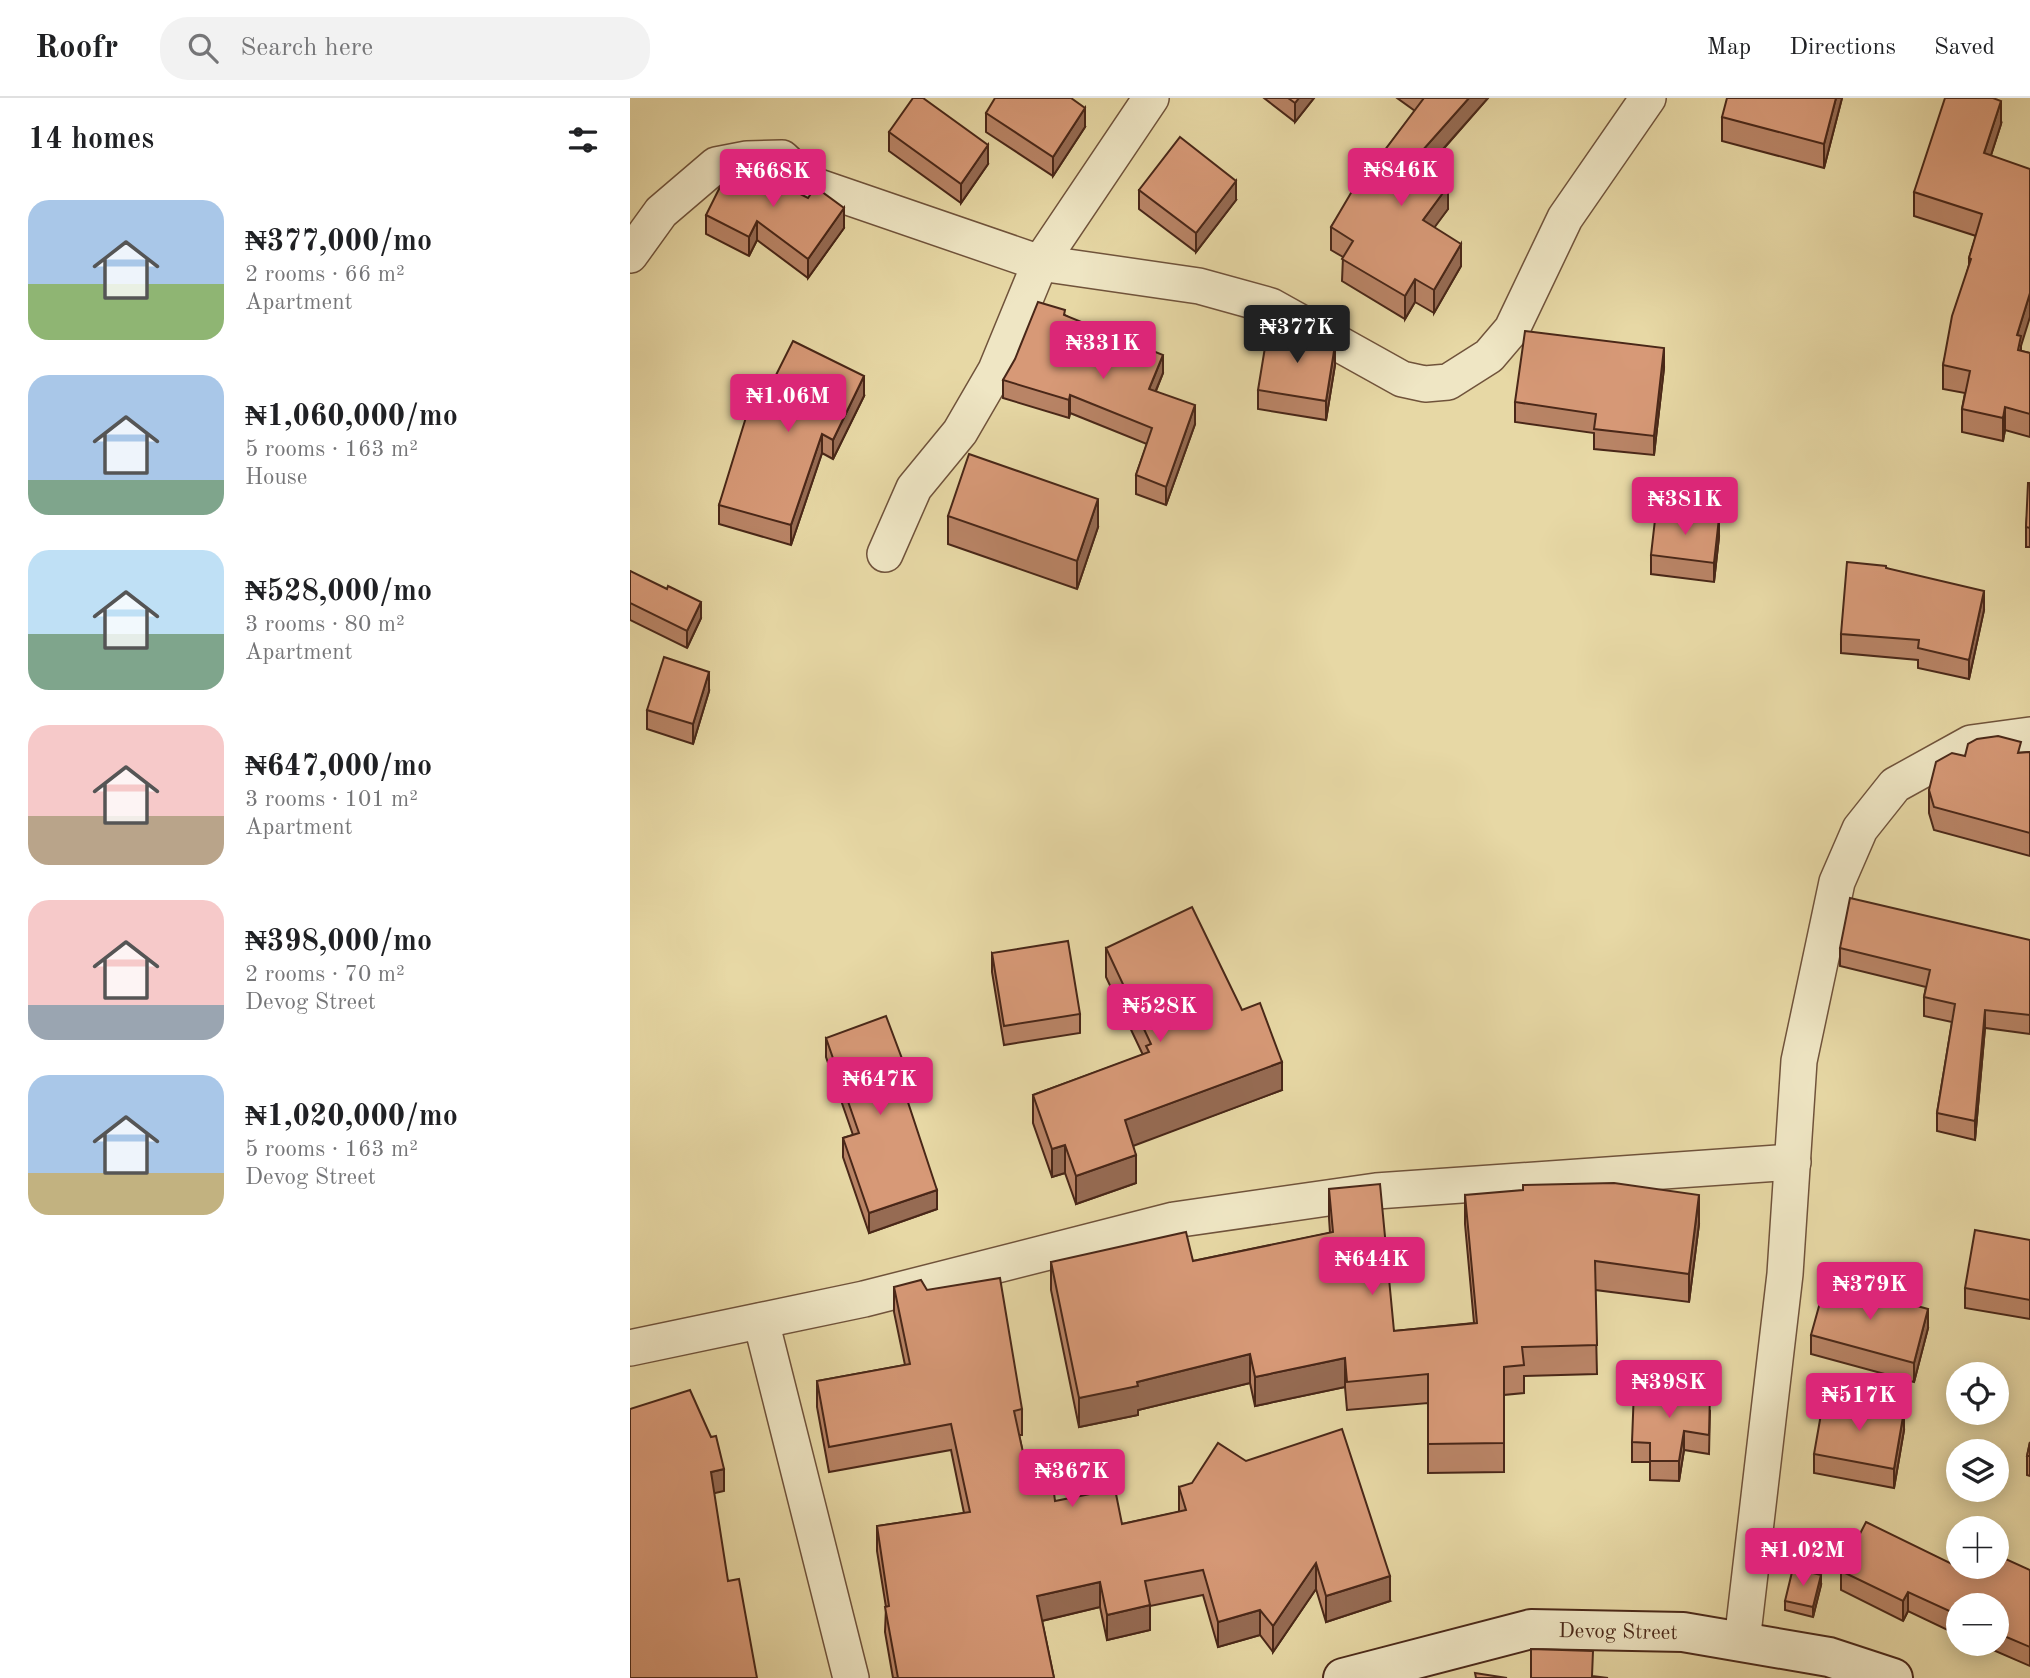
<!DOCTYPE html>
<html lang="en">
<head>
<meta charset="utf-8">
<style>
  body { margin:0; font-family:"Old Standard TT",serif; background:#f2f2f2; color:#202124; height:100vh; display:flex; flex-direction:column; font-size:26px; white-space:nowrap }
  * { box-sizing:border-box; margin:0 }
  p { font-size:23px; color:#757577 }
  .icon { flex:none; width:38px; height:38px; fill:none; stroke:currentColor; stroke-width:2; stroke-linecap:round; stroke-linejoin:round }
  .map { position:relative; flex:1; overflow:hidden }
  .drawer { display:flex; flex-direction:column; background:#fff; width:630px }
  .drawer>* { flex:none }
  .fabs { position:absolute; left:1316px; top:1264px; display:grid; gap:14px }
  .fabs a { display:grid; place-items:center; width:63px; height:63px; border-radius:50%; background:#fff; box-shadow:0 4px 18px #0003; font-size:35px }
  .price { position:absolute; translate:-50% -60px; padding:0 16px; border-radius:7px; background:#db2777; color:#fff; font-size:23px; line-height:46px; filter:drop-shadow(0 2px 4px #0008) }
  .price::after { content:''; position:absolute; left:50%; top:42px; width:21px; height:16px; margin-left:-10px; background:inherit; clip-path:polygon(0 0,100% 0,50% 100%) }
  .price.selected { background:#222; color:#fff }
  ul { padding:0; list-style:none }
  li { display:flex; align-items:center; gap:21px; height:175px; padding:0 28px }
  li span { display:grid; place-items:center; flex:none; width:196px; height:140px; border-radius:21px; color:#555 }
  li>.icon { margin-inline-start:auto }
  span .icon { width:84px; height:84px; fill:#fffc; stroke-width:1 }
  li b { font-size:30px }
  h2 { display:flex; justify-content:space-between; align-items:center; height:84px; padding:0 28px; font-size:30px }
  header { display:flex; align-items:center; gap:42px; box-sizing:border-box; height:98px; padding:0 35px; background:#fff; border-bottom:2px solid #e0e0e0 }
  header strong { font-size:33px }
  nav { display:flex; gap:38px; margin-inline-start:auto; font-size:24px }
  .search { width:490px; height:63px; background:#f2f2f2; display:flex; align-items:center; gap:18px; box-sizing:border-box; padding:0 24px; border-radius:28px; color:#757577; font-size:26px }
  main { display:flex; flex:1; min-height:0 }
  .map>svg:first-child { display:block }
</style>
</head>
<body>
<header>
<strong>Roofr</strong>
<div class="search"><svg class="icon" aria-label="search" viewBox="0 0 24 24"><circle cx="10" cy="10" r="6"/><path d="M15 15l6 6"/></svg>Search here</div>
<nav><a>Map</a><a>Directions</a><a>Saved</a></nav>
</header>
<main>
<section class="drawer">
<h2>14 homes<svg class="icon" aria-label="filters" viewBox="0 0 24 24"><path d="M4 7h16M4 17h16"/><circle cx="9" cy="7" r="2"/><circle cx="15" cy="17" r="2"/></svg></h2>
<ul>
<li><span style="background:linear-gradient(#a9c7e8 60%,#8fb573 0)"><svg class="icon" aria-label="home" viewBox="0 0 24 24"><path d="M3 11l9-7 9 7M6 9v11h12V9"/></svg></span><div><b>₦377,000/mo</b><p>2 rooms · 66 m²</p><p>Apartment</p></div></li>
<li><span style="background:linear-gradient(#a9c7e8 75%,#7fa58c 0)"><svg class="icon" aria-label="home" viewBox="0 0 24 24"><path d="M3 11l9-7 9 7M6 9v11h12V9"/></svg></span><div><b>₦1,060,000/mo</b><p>5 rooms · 163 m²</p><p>House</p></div></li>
<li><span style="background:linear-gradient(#bfe0f5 60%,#7fa58c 0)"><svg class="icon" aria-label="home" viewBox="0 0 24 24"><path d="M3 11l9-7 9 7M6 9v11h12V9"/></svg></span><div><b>₦528,000/mo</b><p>3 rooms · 80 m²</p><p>Apartment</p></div></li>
<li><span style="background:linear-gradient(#f6c9c9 65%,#b9a48a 0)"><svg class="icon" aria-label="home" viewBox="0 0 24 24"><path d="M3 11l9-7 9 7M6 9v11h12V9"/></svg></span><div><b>₦647,000/mo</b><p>3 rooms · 101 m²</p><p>Apartment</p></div></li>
<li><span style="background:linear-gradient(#f6c9c9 75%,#9aa5b1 0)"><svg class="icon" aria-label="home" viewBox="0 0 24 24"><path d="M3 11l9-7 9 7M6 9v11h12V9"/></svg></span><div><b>₦398,000/mo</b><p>2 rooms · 70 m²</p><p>Devog Street</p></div></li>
<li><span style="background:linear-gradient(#a9c7e8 70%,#c2b280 0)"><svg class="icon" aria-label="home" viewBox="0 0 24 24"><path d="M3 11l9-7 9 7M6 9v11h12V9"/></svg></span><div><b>₦1,020,000/mo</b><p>5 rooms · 163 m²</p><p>Devog Street</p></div></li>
</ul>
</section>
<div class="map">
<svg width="1400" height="1580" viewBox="0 0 1400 1580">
  <rect width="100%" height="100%" fill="#e7d8a5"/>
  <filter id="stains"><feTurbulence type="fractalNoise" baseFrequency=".00286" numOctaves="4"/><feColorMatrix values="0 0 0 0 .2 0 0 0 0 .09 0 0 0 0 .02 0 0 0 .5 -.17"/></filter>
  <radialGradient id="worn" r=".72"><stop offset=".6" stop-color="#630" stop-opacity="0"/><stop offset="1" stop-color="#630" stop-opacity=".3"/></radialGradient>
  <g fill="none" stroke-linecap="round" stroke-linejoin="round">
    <defs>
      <g id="street">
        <polyline points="0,157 31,114 86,67 117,61 152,60 180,86 410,165 569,188 641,208 772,281 795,286 818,284 859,258 882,231 935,120 1018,0"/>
        <polyline points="255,456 284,390 330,334 366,272 410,165 521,0"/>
        <polyline points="131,1223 221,1580"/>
        <polyline points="0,1250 234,1201 544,1122 746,1093 1163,1064"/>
        <polyline points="1112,1544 1155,1176 1169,963 1207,784 1230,731 1265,687 1341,645 1400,637"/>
      </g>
      <polyline id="secondary" points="713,1580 901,1531 1053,1534 1199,1559 1263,1580"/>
    </defs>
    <use href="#street" stroke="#70533b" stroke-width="38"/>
    <use href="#secondary" stroke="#492718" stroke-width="42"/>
    <use href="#street" stroke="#efe6c4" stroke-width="35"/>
    <use href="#secondary" stroke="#efe6c4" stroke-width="38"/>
  </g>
  <g fill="#b98466" stroke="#492718" stroke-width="2">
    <polygon points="634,0 684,0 665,24"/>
    <polygon points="767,0 858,0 795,72 818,111 804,129 831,168 804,215 785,204 775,221 712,183 713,159 701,152 701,129 730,85 785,13"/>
    <polygon points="1212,0 1194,70 1092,43 1092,19"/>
    <polygon points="356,15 455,29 423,78 356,34"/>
    <polygon points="1371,26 1361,57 1391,253 1400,255 1400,339 1375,332 1373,343 1332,334 1332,311 1335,295 1313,291 1313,267 1339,167 1339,160 1346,138 1284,118 1284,94"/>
    <polygon points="259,34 358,66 331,105 259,53"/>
    <polygon points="509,92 606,102 566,154 509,111"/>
    <polygon points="178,100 214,130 178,180 127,142 119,158 76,136 76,117"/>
    <polygon points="435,217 533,275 526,293 565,326 536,407 506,396 506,377 517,346 440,315 439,320 373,300 373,282"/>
    <polygon points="705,267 696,322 628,311 628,292"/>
    <polygon points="1034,270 1024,357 964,351 964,335 885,324 885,304"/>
    <polygon points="234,298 203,361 192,355 161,447 89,426 89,407 125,319"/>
    <polygon points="1400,385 1400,449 1396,449 1396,429"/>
    <polygon points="318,418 468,429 447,491 318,446"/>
    <polygon points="1089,439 1084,484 1021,476 1021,457"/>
    <polygon points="1256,470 1354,512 1339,581 1288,570 1288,562 1211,555 1211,536"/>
    <polygon points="0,473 71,520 57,550 0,522"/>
    <polygon points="79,593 63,646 17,631 17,612"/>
    <polygon points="1400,654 1400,758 1304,732 1299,715 1299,692 1335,658"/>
    <polygon points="1400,842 1400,936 1355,930 1345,1042 1307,1033 1307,1015 1322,924 1294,918 1294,899 1296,889 1210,868 1210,850"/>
    <polygon points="476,850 612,912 652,992 503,1047 506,1085 446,1106 435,1075 422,1079 403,1025 403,997 513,957 476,879"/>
    <polygon points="362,855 450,916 450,935 374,947 362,874"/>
    <polygon points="196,940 277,993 274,994 307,1111 239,1135 213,1059 213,1040 223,1037 196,959"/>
    <polygon points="699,1091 764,1233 844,1225 835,1126 835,1097 1069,1126 1059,1204 965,1192 967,1276 894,1278 894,1295 874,1297 874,1374 798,1375 798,1305 717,1312 715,1289 625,1308 620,1285 508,1312 508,1317 449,1329 421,1192 421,1164 563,1163 700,1135 699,1120"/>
    <polygon points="1400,1142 1400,1221 1335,1210 1335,1190"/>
    <polygon points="264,1189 297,1192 392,1311 392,1337 389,1337 399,1382 425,1403 492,1426 549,1414 549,1389 760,1503 696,1524 686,1491 643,1554 630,1537 588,1549 573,1497 520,1508 520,1532 477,1542 470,1509 412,1523 424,1580 263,1580 255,1534 256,1509 247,1453 247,1428 334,1415 321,1352 199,1374 187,1309 187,1283 275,1267 264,1214"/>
    <polygon points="1298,1230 1284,1284 1181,1256 1181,1237"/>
    <polygon points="1080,1313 1079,1356 1054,1352 1049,1383 1020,1382 1020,1364 1002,1364 1002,1344"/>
    <polygon points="1274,1332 1264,1390 1184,1375 1184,1356"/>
    <polygon points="1400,1344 1400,1378 1397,1377 1397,1358"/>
    <polygon points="1330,1470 1400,1472 1400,1568 1347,1545 1367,1545 1367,1507 1328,1507 1328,1537 1278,1513 1273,1523 1211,1492 1211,1473"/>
    <polygon points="1191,1487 1183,1519 1155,1512 1155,1503"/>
  </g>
  <g fill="#966b53" stroke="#492718" stroke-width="2">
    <polygon points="669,0 684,0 665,24 665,5"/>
    <polygon points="839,0 858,0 783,85 783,63"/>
    <polygon points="1206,0 1212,0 1194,70 1194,46"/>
    <polygon points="1371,3 1371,26 1354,79 1354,55"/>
    <polygon points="455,10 455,29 423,78 423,59"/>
    <polygon points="358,47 358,66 331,105 331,86"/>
    <polygon points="606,83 606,102 566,154 566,135"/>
    <polygon points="818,88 818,111 793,145 793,122"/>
    <polygon points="214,110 214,130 178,180 178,161"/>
    <polygon points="127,123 127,142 119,158 119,139"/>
    <polygon points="831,146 831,168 804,215 804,192"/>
    <polygon points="785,181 785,204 775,221 775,198"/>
    <polygon points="1400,195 1400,219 1391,248 1391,261 1388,276 1387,237"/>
    <polygon points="705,247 705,267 696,322 696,303"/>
    <polygon points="1034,250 1034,270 1024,357 1024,338"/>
    <polygon points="533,257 533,275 519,309 519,291"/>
    <polygon points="234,278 234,298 203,361 203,342"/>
    <polygon points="440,297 440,315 439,320 439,302"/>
    <polygon points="565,307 565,326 536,407 536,389"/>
    <polygon points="1375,309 1375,332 1373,343 1373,320"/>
    <polygon points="192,336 192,355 161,447 161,427"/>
    <polygon points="468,401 468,429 447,491 447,463"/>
    <polygon points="1089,420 1089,439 1084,484 1084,465"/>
    <polygon points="1354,493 1354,512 1339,581 1339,562"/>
    <polygon points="71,504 71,520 57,550 57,533"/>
    <polygon points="79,574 79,593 63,646 63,626"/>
    <polygon points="1355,912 1355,930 1345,1042 1345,1023"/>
    <polygon points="652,964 652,992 495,1051 495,1022"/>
    <polygon points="277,974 277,993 269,996 269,977"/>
    <polygon points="435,1047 435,1075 422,1079 422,1051"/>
    <polygon points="506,1057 506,1085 446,1106 446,1078"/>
    <polygon points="307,1092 307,1111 239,1135 239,1115"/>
    <polygon points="1069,1097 1069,1126 1059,1204 1059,1176"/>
    <polygon points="1298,1211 1298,1230 1284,1284 1284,1265"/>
    <polygon points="620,1256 620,1285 508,1312 508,1317 449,1329 449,1300 507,1284"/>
    <polygon points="715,1260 715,1289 625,1308 625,1279"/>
    <polygon points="1274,1313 1274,1332 1264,1390 1264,1371"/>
    <polygon points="1054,1333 1054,1352 1049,1383 1049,1363"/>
    <polygon points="94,1371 94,1393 81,1396 81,1374"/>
    <polygon points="686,1465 686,1491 643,1554 643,1528"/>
    <polygon points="1191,1477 1191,1487 1183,1519 1183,1509"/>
    <polygon points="760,1478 760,1503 696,1524 696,1498"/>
    <polygon points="470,1484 470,1509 407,1524 407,1498"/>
    <polygon points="1278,1494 1278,1513 1273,1523 1273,1503"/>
    <polygon points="520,1507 520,1532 477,1542 477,1517"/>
    <polygon points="630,1512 630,1537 588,1549 588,1524"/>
  </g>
  <g fill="#d79977" stroke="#492718" stroke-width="2">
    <polygon points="283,0 293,0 358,47 331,86 259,34"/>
    <polygon points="365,0 441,0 455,10 423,59 356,15"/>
    <polygon points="658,0 669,0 665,5"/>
    <polygon points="794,0 839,0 783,63 818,88 793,122 831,146 804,192 785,181 775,198 712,161 723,143 701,129 728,83 730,85"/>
    <polygon points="1097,0 1206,0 1194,46 1092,19"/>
    <polygon points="1315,0 1363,0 1371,3 1354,55 1400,71 1400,195 1387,237 1391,238 1388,252 1400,255 1400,316 1375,309 1373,320 1332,311 1340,273 1313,267 1322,218 1341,161 1339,160 1352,116 1284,94"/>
    <polygon points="550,39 606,83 566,135 509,92"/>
    <polygon points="107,64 178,100 185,90 188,91 214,110 178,161 127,123 119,139 76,117 102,65"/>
    <polygon points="408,204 435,212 434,217 533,257 519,291 565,307 536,389 506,377 522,330 440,297 439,302 373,282 385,261"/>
    <polygon points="638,231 691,240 705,247 696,303 628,292"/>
    <polygon points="895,233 1034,250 1024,338 964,331 966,316 885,304"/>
    <polygon points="163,243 234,278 203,342 192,336 161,427 89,407 117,316 125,319"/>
    <polygon points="339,356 468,401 447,463 318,418"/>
    <polygon points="1398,385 1400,385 1400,430 1396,429"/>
    <polygon points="1026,413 1089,420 1084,465 1021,457"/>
    <polygon points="1217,464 1256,468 1256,470 1354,493 1339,562 1288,550 1289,542 1211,536"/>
    <polygon points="0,473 37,491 38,488 71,504 57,533 0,505"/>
    <polygon points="34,559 79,574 63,626 17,612"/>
    <polygon points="1368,638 1391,644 1388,655 1400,654 1400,735 1304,709 1299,692 1306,664 1322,655 1335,658 1338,646 1347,641"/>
    <polygon points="1220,800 1400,842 1400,917 1355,912 1345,1023 1307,1015 1325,906 1294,899 1300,872 1210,850"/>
    <polygon points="562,809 612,912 630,905 652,964 495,1022 506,1057 446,1078 435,1047 422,1051 403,997 519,954 516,948 521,946 476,850"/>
    <polygon points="438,843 450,916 374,928 362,855"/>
    <polygon points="256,918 277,974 269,977 307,1092 239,1115 213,1040 229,1035 196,940"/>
    <polygon points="984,1085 1069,1097 1059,1176 965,1163 967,1247 892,1249 894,1267 874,1269 874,1345 798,1346 798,1276 717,1284 715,1260 625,1279 620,1256 507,1284 508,1288 449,1300 421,1164 556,1134 563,1163 703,1134 699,1091 750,1086 764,1233 847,1225 835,1097 893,1092 893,1087"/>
    <polygon points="1345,1132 1400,1142 1400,1202 1335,1190"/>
    <polygon points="370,1180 392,1311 384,1313 399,1382 422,1379 425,1403 485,1391 492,1426 556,1412 549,1389 562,1385 588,1345 616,1363 712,1331 760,1478 696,1498 686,1465 643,1528 630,1512 588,1524 573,1472 515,1483 520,1507 477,1517 470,1484 407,1498 424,1580 268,1580 255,1509 259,1508 247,1428 340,1414 321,1326 199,1349 187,1283 280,1266 264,1189 291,1182 297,1192"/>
    <polygon points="1196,1183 1298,1211 1284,1265 1181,1237"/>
    <polygon points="1004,1291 1080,1294 1079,1337 1054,1333 1049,1363 1020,1363 1020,1345 1002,1344"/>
    <polygon points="60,1292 81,1339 86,1338 94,1371 81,1374 98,1483 109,1481 127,1580 0,1580 0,1311"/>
    <polygon points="1194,1299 1274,1313 1264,1371 1184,1356"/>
    <polygon points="1400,1344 1400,1358 1397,1358"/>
    <polygon points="1236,1424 1330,1470 1331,1468 1367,1468 1367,1457 1400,1472 1400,1549 1367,1535 1367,1507 1328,1507 1328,1517 1278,1494 1273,1503 1211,1473"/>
    <polygon points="1163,1470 1191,1477 1183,1509 1155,1503"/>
    <polygon points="901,1551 963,1553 962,1578 978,1580 901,1580"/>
    <polygon points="845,1575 877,1580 846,1580"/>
  </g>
  <g text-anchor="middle" stroke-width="6" stroke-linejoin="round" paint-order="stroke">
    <g font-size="21" fill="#492718" stroke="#efe6c4">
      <text transform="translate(988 1533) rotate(1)" y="7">Devog Street</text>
    </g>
  </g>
  <rect width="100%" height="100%" filter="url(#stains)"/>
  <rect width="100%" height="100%" fill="url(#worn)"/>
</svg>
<div class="fabs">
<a><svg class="icon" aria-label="locate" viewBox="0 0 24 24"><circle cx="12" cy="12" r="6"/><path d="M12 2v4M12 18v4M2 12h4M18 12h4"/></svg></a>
<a><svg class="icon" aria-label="layers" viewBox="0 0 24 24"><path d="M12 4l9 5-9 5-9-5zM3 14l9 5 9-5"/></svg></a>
<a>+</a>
<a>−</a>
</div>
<b class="price" style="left:771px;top:110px">₦846K</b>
<b class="price" style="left:143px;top:111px">₦668K</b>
<b class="price selected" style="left:667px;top:267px">₦377K</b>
<b class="price" style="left:473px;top:283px">₦331K</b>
<b class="price" style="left:158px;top:336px">₦1.06M</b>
<b class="price" style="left:1055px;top:439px">₦381K</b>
<b class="price" style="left:530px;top:946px">₦528K</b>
<b class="price" style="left:250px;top:1019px">₦647K</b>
<b class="price" style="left:742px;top:1199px">₦644K</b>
<b class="price" style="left:1240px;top:1224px">₦379K</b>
<b class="price" style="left:1039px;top:1322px">₦398K</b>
<b class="price" style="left:1229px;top:1335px">₦517K</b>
<b class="price" style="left:442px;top:1411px">₦367K</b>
<b class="price" style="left:1173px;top:1490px">₦1.02M</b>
</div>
</main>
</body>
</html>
